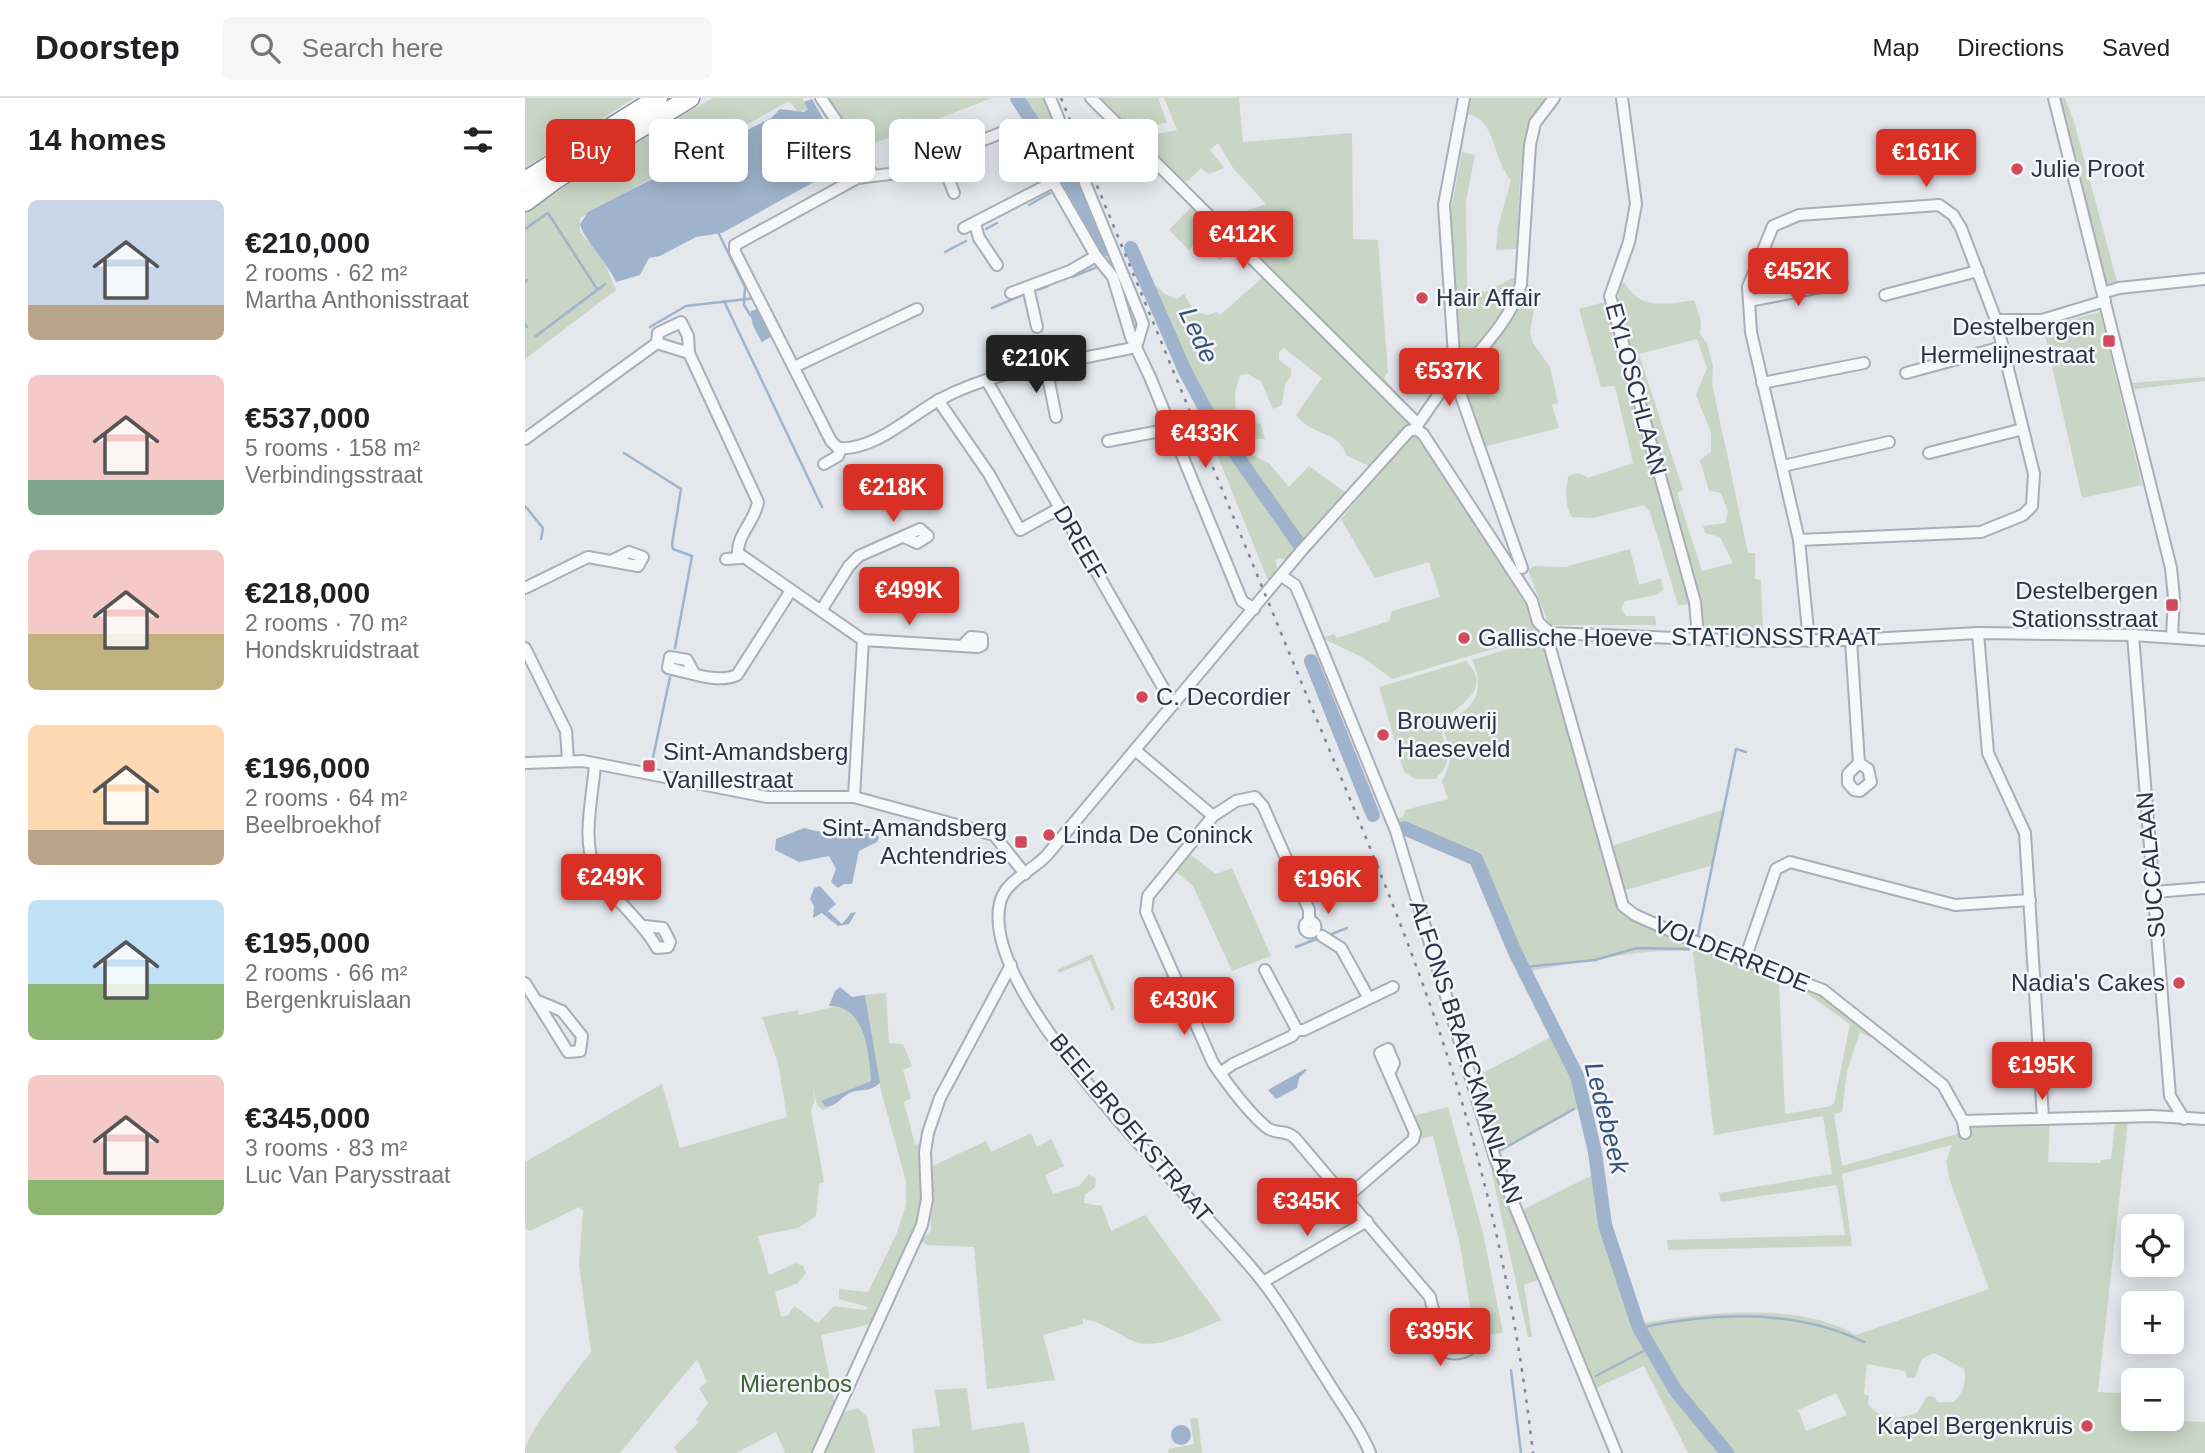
<!DOCTYPE html>
<html lang="en">
<head>
<meta charset="utf-8">
<style>
  body { margin:0; font-family:Arial,sans-serif; background:#f6f6f6; color:#202124; height:100vh; display:flex; flex-direction:column; font-size:26px; white-space:nowrap }
  * { box-sizing:border-box; margin:0 }
  p { font-size:23px; color:#757577 }
  .icon { flex:none; width:38px; height:38px; fill:none; stroke:currentColor; stroke-width:2; stroke-linecap:round; stroke-linejoin:round }
  .map { position:relative; flex:1; overflow:hidden }
  .details { display:flex; flex-direction:column; background:#fff; width:525px }
  .details>* { flex:none }
  .hud { position:absolute; left:21px; top:21px; width:665px; height:63px; display:flex; gap:14px }
  .buttons { position:absolute; left:1596px; top:1116px; display:grid; gap:14px }
  .buttons a { display:grid; place-items:center; width:63px; height:63px; border-radius:10px; background:#fff; box-shadow:0 4px 18px #0003; font-size:35px }
  .price { position:absolute; translate:-50% -60px; padding:0 16px; border-radius:7px; background:#d93025; color:#fff; font-size:23px; line-height:46px; filter:drop-shadow(0 2px 4px #0008) }
  .price::after { content:''; position:absolute; left:50%; top:42px; width:21px; height:16px; margin-left:-10px; background:inherit; clip-path:polygon(0 0,100% 0,50% 100%) }
  .price.on { background:#222; color:#fff }
  ul { padding:0; list-style:none }
  li { display:flex; align-items:center; gap:21px; height:175px; padding:0 28px }
  li span { display:grid; place-items:center; flex:none; width:196px; height:140px; border-radius:10px; color:#555 }
  li>.icon { margin-inline-start:auto }
  span .icon { width:84px; height:84px; fill:#fffc; stroke-width:1 }
  li b { font-size:30px }
  h2 { display:flex; justify-content:space-between; align-items:center; height:84px; padding:0 28px; font-size:30px }
  .chip { padding:0 24px; border-radius:10px; background:#fff; box-shadow:0 4px 18px #0003; font-size:24px; line-height:63px }
  .chip.on { background:#d93025; color:#fff }
  header { display:flex; align-items:center; gap:42px; box-sizing:border-box; height:98px; padding:0 35px; background:#fff; border-bottom:2px solid #e0e0e0 }
  header strong { font-size:33px }
  nav { display:flex; gap:38px; margin-inline-start:auto; font-size:24px }
  .search { width:490px; height:63px; background:#f6f6f6; display:flex; align-items:center; gap:18px; box-sizing:border-box; padding:0 24px; border-radius:10px; color:#757577; font-size:26px }
  main { display:flex; flex:1; min-height:0 }
  .map>svg:first-child { display:block }
</style>
</head>
<body>
<header>
<strong>Doorstep</strong>
<div class="search"><svg class="icon" aria-label="search" viewBox="0 0 24 24"><circle cx="10" cy="10" r="6"/><path d="M15 15l6 6"/></svg>Search here</div>
<nav><a>Map</a><a>Directions</a><a>Saved</a></nav>
</header>
<main>
<section class="details">
<h2>14 homes<svg class="icon" aria-label="filters" viewBox="0 0 24 24"><path d="M4 7h16M4 17h16"/><circle cx="9" cy="7" r="2"/><circle cx="15" cy="17" r="2"/></svg></h2>
<ul>
<li><span style="background:linear-gradient(#c9d6e8 75%,#b9a48a 0)"><svg class="icon" aria-label="home" viewBox="0 0 24 24"><path d="M3 11l9-7 9 7M6 9v11h12V9"/></svg></span><div><b>€210,000</b><p>2 rooms · 62 m²</p><p>Martha Anthonisstraat</p></div></li>
<li><span style="background:linear-gradient(#f6c9c9 75%,#7fa58c 0)"><svg class="icon" aria-label="home" viewBox="0 0 24 24"><path d="M3 11l9-7 9 7M6 9v11h12V9"/></svg></span><div><b>€537,000</b><p>5 rooms · 158 m²</p><p>Verbindingsstraat</p></div></li>
<li><span style="background:linear-gradient(#f6c9c9 60%,#c2b280 0)"><svg class="icon" aria-label="home" viewBox="0 0 24 24"><path d="M3 11l9-7 9 7M6 9v11h12V9"/></svg></span><div><b>€218,000</b><p>2 rooms · 70 m²</p><p>Hondskruidstraat</p></div></li>
<li><span style="background:linear-gradient(#ffd9b3 75%,#b9a48a 0)"><svg class="icon" aria-label="home" viewBox="0 0 24 24"><path d="M3 11l9-7 9 7M6 9v11h12V9"/></svg></span><div><b>€196,000</b><p>2 rooms · 64 m²</p><p>Beelbroekhof</p></div></li>
<li><span style="background:linear-gradient(#bfe0f5 60%,#8fb573 0)"><svg class="icon" aria-label="home" viewBox="0 0 24 24"><path d="M3 11l9-7 9 7M6 9v11h12V9"/></svg></span><div><b>€195,000</b><p>2 rooms · 66 m²</p><p>Bergenkruislaan</p></div></li>
<li><span style="background:linear-gradient(#f6c9c9 75%,#8fb573 0)"><svg class="icon" aria-label="home" viewBox="0 0 24 24"><path d="M3 11l9-7 9 7M6 9v11h12V9"/></svg></span><div><b>€345,000</b><p>3 rooms · 83 m²</p><p>Luc Van Parysstraat</p></div></li>
</ul>
</section>
<div class="map">
<svg width="1680" height="1355" viewBox="0 0 1680 1355">
  <rect width="100%" height="100%" fill="#e4e7ec"/>
  <g fill="#c9d6c5" fill-rule="evenodd">
    <polygon points="0,0 109,0 0,70"/>
    <polygon points="188,0 277,0 283,11 273,14 264,3 55,120 55,134 77,159 91,192 0,261 0,115 97,51"/>
    <polygon points="301,0 467,0 332,52"/>
    <polygon points="489,0 522,0 615,225 610,235 575,158 503,32"/>
    <polygon points="571,0 633,0 642,25 618,29 614,37 609,38"/>
    <path d="M639 0H714L718 44 827 35 828 141 853 142 863 274 859 280 892 318 844 368 821 357C815 333 786 338 771 317L797 280 759 250 754 254V262L766 271V278L760 286 757 307 748 311 736 283 722 276 715 277 710 295 711 322 736 326 740 341 721 340 715 347 719 353 744 365 764 389 784 368 820 394 764 463 754 460 750 462 754 476 745 487 613 162 623 181 640 196 652 201 659 196 669 213 683 217 691 214 695 217 737 180 712 153 694 162 673 142 664 152 644 132 668 107 706 146 714 138 697 121 741 106 708 70 693 45 685 52 699 70 684 76 676 70 663 83 654 82 624 52 625 37 652 32Z"/>
    <path d="M945 0H1021C989 40 996 102 992 151L971 152 973 129 986 82C968 64 971 19 942 16Z"/>
    <polygon points="1531,0 1540,0 1549,24 1593,187 1580,186"/>
    <polygon points="937,54 950,57 941,103 942,189 960,194 988,180 1005,188 1003,196 1009,211 1005,234 1008,245 1025,269 1033,305 1027,307 1034,330 957,349 936,289 923,128"/>
    <path d="M1100 185C1115 213 1144 206 1169 202L1176 223 1175 236 1182 245 1188 268 1187 286 1223 455H1230V481L1236 482 1238 535 1181 537 1176 528 1175 505 1153 507 1125 414 1119 407 1068 420 1047 419C1039 407 1041 393 1043 379 1051 374 1056 375 1063 380L1108 365 1090 288 1076 289 1054 211 1094 200 1091 187ZM1172 241 1182 270 1171 297 1186 335V354L1175 362 1184 393 1196 395 1203 414 1200 425 1178 428 1180 435 1195 439 1208 465 1177 473 1152 395 1158 392 1114 256Z"/>
    <polygon points="1575,214 1617,387 1557,400 1518,229"/>
    <polygon points="1680,279 1680,283 1609,291 1607,285"/>
    <path d="M890 339 896 341 967 454 971 453 1004 505 1013 530 1096 812 1166 846 1165 853C1110 850 1051 866 996 874L951 768 873 734 870 721 878 719 880 712 923 701 917 683C927 664 928 655 919 635L923 622C952 610 960 590 947 562L1006 544 1005 540 867 581 839 560 797 540 809 536 812 540 864 523 867 513 915 499 904 464 850 480 816 421 884 340Z"/>
    <polygon points="1105,451 1114,487 1136,480 1138,492 1131,497 1100,503 1096,511 1101,518 1130,518 1131,527 1024,527 1003,472 1009,468 1040,469"/>
    <path d="M941 563C969 592 934 606 918 623 912 649 936 656 910 681H890L879 674 854 589Z"/>
    <polygon points="1200,711 1188,767 1097,793 1084,749"/>
    <polygon points="663,755 691,776 707,770 746,858 707,873 668,788 649,772"/>
    <path d="M1176 849 1282 886 1349 933 1345 940 1335 934 1322 973 1317 1014 1309 1016 1317 1068 1432 1036 1436 1031 1439 1042 1445 1028 1449 1027 1525 1023 1523 1064 1575 1065 1576 1062 1586 1061 1590 1024 1603 1023 1573 1294 1608 1296V1321L1680 1324V1355H1209L1155 1291 1119 1225C1180 1214 1276 1204 1331 1237L1464 1191 1424 1080 1421 1063 1427 1047 1317 1076 1327 1148 1143 1152 1142 1142 1320 1137 1312 1087 1196 1104 1194 1095 1307 1076 1298 1018 1189 1037 1168 854ZM1254 884 1277 892 1325 926 1309 1005 1306 1008 1260 1016ZM1409 1255 1439 1271C1442 1284 1438 1295 1429 1304H1412L1410 1299 1402 1298 1392 1315C1371 1321 1359 1324 1343 1306L1344 1298 1339 1296 1342 1266 1380 1273 1382 1280H1390L1397 1261ZM1311 1295 1322 1317 1281 1333 1273 1312Z"/>
    <polygon points="567,856 590,910 587,913 565,862 534,875 532,872"/>
    <path d="M361 895 364 945 378 946 387 968 378 972 386 1000 379 1004 390 1047 399 1045 400 1068 395 1070 399 1094 397 1111 351 1225 296 1237 311 1311 290 1355H260L251 1334 211 1355H152L149 1349 174 1324 171 1322 183 1305 174 1290 182 1284 172 1261 95 1355H0C0 1335 52 1273 66 1254L54 1166 58 1112 54 1109 5 1133 0 1130V1064L137 986 155 1050 262 1019 253 965 237 919 273 912 274 917 316 907C341 919 345 959 346 983L296 1003 301 1009H306L298 1012 292 1007 287 985 290 1003 286 1012 299 1084 294 1086 291 1118 273 1130 233 1138 244 1177 271 1165 278 1168 281 1175 273 1185 250 1194 256 1219 263 1217 269 1208 293 1225 309 1208 340 1212 343 1209 314 1201V1191L343 1194 371 1137 381 1107V1083L356 993 340 897Z"/>
    <polygon points="1030,937 1049,979 1055,1009 972,1056 950,979"/>
    <polygon points="923,1009 958,1135 978,1235 950,1238 935,1147 908,1038 894,1041 888,1018"/>
    <path d="M506 1035 512 1049 526 1041 539 1068 520 1077 528 1096 554 1088 564 1076 571 1081 570 1089 560 1097 559 1105 577 1108 586 1133 620 1117 697 1222C673 1230 633 1254 608 1243 590 1235 578 1224 558 1221V1226L518 1237 530 1282 462 1291 449 1149 402 1147 395 1142 406 1133 405 1069 461 1043 466 1054Z"/>
    <polygon points="967,1061 1015,1181 999,1187 1007,1239 1003,1239 964,1062"/>
    <polygon points="1069,1076 1076,1128 1119,1251 1195,1355 1163,1355 1119,1268 1071,1290 995,1113"/>
    <polygon points="442,1290 447,1332 499,1324 505,1355 389,1355 387,1331 415,1328 410,1292"/>
    <polygon points="333,1310 342,1319 350,1355 296,1355 315,1315"/>
    <polygon points="673,1320 677,1355 644,1355 643,1351 669,1346 665,1321"/>
  </g>
  <g fill="#9fb4cc">
    <path d="M287 1 323 65 197 135 171 139 135 158 124 160 115 177 91 184C83 166 58 140 55 126L63 114 246 20 255 11 279 14 283 11 279 4Z"/>
    <path d="M236 210 249 237 237 244C231 234 225 225 226 213Z"/>
    <path d="M279 730C294 735 308 733 322 740L338 733 350 734 354 740 352 744 334 753 327 786H319L313 790 306 784 311 771 304 758 274 764 250 752 251 741Z"/>
    <polygon points="295,788 311,806 303,813 317,826 326,815 331,814 324,826 313,828 297,815 288,820 289,808 285,801 289,790"/>
    <path d="M315 889 327 899 340 897 355 985C345 994 338 991 327 994 316 998 313 1008 301 1009L296 1003 346 983C344 954 340 907 304 908L310 893Z"/>
    <polygon points="780,971 782,972 774,980 772,990 751,1001 743,992"/>
    <circle cx="656" cy="1337" r="10"/>
  </g>
  <g fill="none" stroke-linecap="round" stroke-linejoin="round">
    <g stroke="#9fb4cc" stroke-width="2.5">
      <polyline points="504,107 525,95"/>
      <polyline points="0,131 23,115 72,191"/>
      <polyline points="461,131 472,125"/>
      <polyline points="192,132 220,189 219,207 226,218"/>
      <polyline points="420,154 441,143"/>
      <polyline points="547,179 572,169"/>
      <polyline points="0,184 2,182"/>
      <polyline points="512,192 523,188"/>
      <polyline points="199,203 297,409"/>
      <polyline points="467,210 500,196"/>
      <polyline points="0,226 2,229"/>
      <polyline points="125,229 161,208 231,200"/>
      <polyline points="11,238 80,186"/>
      <polyline points="99,355 156,391 147,446 148,451 167,458 150,550"/>
      <polyline points="0,408 18,430 16,441"/>
      <polyline points="127,664 145,579"/>
      <polyline points="804,837 822,830"/>
      <polyline points="1173,837 1211,651 1221,654"/>
      <polyline points="771,849 794,840"/>
      <polyline points="998,869 1070,862 1112,850 1164,851"/>
      <polyline points="1055,1008 1058,1006"/>
      <polyline points="974,1053 1049,1011"/>
      <path d="M1114 1230C1188 1214 1270 1211 1339 1244"/>
      <polyline points="986,1272 996,1355"/>
      <polyline points="1071,1278 1124,1250"/>
    </g>
    <g stroke="#9fb4cc" stroke-width="14">
      <polyline points="492,0 540,75 582,151"/>
      <polyline points="606,150 660,273 684,318 774,446"/>
      <polyline points="786,563 848,717"/>
      <polyline points="879,730 951,761 989,852 1052,978 1070,1054 1080,1127 1114,1230 1151,1293 1202,1355"/>
    </g>
    <defs>
      <g id="minor">
        <polyline points="296,0 347,76"/>
        <polyline points="525,0 615,218 618,226 611,249"/>
        <polyline points="566,0 891,324"/>
        <polyline points="1097,0 1111,106 1104,144 1085,198 1170,504 1173,539"/>
        <polyline points="1529,0 1646,470 1649,500 1647,539"/>
        <polyline points="415,59 429,95"/>
        <polyline points="450,126 454,140 472,167"/>
        <polyline points="439,130 530,83"/>
        <polyline points="503,189 512,229"/>
        <polyline points="486,195 545,173 571,158"/>
        <polyline points="1578,195 1594,190 1680,181"/>
        <polyline points="1360,197 1453,173"/>
        <polyline points="1224,203 1317,185"/>
        <polyline points="1471,222 1517,222 1580,203"/>
        <polyline points="132,245 133,235 156,224 163,238 164,255"/>
        <path d="M611 249C547 264 472 270 414 302 385 318 349 353 313 350L306 343 210 154V147L332 80 373 75 476 35 498 31 571 158 588 179 606 239 625 279 717 503 729 511"/>
        <polyline points="269,269 392,211"/>
        <polyline points="521,269 531,319"/>
        <polyline points="1381,275 1477,249"/>
        <path d="M929 278 935 276C958 249 987 220 996 186L1005 47 1010 25 1029 0"/>
        <polyline points="929,278 997,470"/>
        <polyline points="462,283 648,607"/>
        <polyline points="1237,285 1339,265"/>
        <polyline points="413,302 464,376 495,432 535,410"/>
        <polyline points="891,329 930,273 919,107 939,0"/>
        <polyline points="891,331 898,336 1007,503 1013,524 1025,535 1227,543 1326,542 1453,535 1608,537 1680,542"/>
        <path d="M0 341 132 245 164 255 233 404C230 423 212 437 213 455L338 542 329 699"/>
        <polyline points="583,343 646,331"/>
        <polyline points="1404,355 1498,331"/>
        <polyline points="299,366 313,358 316,350"/>
        <polyline points="1258,368 1364,344"/>
        <polyline points="1274,442 1456,434 1498,417 1507,408 1509,376 1471,222 1436,130 1428,117 1414,107 1274,117 1248,128 1223,189 1226,234 1274,442 1284,543"/>
        <polyline points="201,461 216,460"/>
        <polyline points="758,479 770,487 778,505 871,733 970,1060 1091,1355"/>
        <polyline points="0,490 63,459 113,468 118,459 104,454 88,462"/>
        <polyline points="297,511 324,468 334,458 395,431 403,438 392,445 379,439"/>
        <polyline points="1020,532 1098,808 1110,817 1166,842 1298,892 1418,987 1438,1023 1440,1035"/>
        <polyline points="1453,535 1463,655 1500,735 1518,1020"/>
        <polyline points="1608,537 1645,998 1659,1021"/>
        <polyline points="338,542 453,549 457,547 457,540 446,539 437,548"/>
        <polyline points="1326,542 1334,665 1323,676 1323,685 1329,692 1335,693 1346,684 1343,671 1334,665"/>
        <polyline points="0,550 41,633 43,663"/>
        <path d="M169 575 162 562 145 559 143 570C164 574 192 586 212 577L265 494"/>
        <polyline points="610,652 688,718 711,703 730,699 738,708 784,812 784,824"/>
        <polyline points="0,665 58,663 242,699 329,699 469,737 500,776"/>
        <path d="M70 666C68 697 57 739 69 768 80 795 116 820 132 850L143 849 145 844 138 830 120 828"/>
        <path d="M688 718 623 798 621 814 688 965C703 987 721 1012 741 1029 750 1037 761 1031 770 1040L905 1199 918 1252C926 1258 942 1256 948 1247L944 1234 914 1237"/>
        <polyline points="1629,794 1680,790"/>
        <circle cx="785" cy="829" r="5.5"/>
        <polyline points="797,838 816,850 843,899"/>
        <polyline points="1220,861 1251,771 1265,764 1430,807 1505,802"/>
        <polyline points="740,872 772,932"/>
        <polyline points="0,885 43,954 55,953 57,938 37,913 13,903"/>
        <polyline points="695,975 708,966 767,938 772,932 779,932 868,889"/>
        <polyline points="1438,1023 1627,1018 1680,1021"/>
        <polyline points="822,1099 888,1042 890,1035 855,955 863,951 869,965 864,976"/>
        <polyline points="738,1184 842,1123"/>
        <polyline points="293,1355 397,1127 402,1101 400,1054 403,1035 415,1000 486,867"/>
        <path d="M845 1355C835 1329 816 1306 802 1282 781 1250 762 1215 738 1184 681 1109 452 901 475 805 480 782 508 773 522 757L777 452 884 333 891 331"/>
      </g>
      <g id="highway">
        <polyline points="0,83 133,0"/>
        <polyline points="0,104 31,81 165,0"/>
      </g>
    </defs>
    <use href="#minor" stroke="#a9aeb7" stroke-width="14"/>
    <use href="#highway" stroke="#8b94a3" stroke-width="21"/>
    <use href="#minor" stroke="#f7f8fa" stroke-width="10"/>
    <use href="#highway" stroke="#fff" stroke-width="18"/>
    <path stroke="#7d8696" stroke-width="2.5" stroke-dasharray="3.5 7" stroke-linecap="butt" d="M536 0C614 190 692 379 770 569 824 700 882 831 925 966 966 1093 993 1223 1008 1355"/>
  </g>
  <g fill="#d1495b" stroke="#f4f6f9" stroke-width="2.5">
    <circle cx="1492" cy="71" r="7"/>
    <circle cx="897" cy="200" r="7"/>
    <rect x="1577" y="236" width="14" height="14" rx="3.5"/>
    <rect x="1640" y="500" width="14" height="14" rx="3.5"/>
    <circle cx="939" cy="540" r="7"/>
    <circle cx="617" cy="599" r="7"/>
    <circle cx="858" cy="637" r="7"/>
    <rect x="117" y="661" width="14" height="14" rx="3.5"/>
    <circle cx="524" cy="737" r="7"/>
    <rect x="489" y="737" width="14" height="14" rx="3.5"/>
    <circle cx="1654" cy="885" r="7"/>
    <circle cx="1562" cy="1328" r="7"/>
  </g>
  <g text-anchor="middle" stroke-width="5" stroke-linejoin="round" paint-order="stroke">
    <g font-size="24" fill="#2b3445" stroke="#f4f6f9" text-anchor="start">
      <text x="1506" y="79">Julie Proot</text>
      <text x="911" y="208">Hair Affair</text>
      <text x="1570" y="237" text-anchor="end">Destelbergen<tspan x="1570" dy="28">Hermelijnestraat</tspan></text>
      <text x="1633" y="501" text-anchor="end">Destelbergen<tspan x="1633" dy="28">Stationsstraat</tspan></text>
      <text x="953" y="548">Gallische Hoeve</text>
      <text x="631" y="607">C. Decordier</text>
      <text x="872" y="631">Brouwerij<tspan x="872" dy="28">Haeseveld</tspan></text>
      <text x="138" y="662">Sint-Amandsberg<tspan x="138" dy="28">Vanillestraat</tspan></text>
      <text x="482" y="738" text-anchor="end">Sint-Amandsberg<tspan x="482" dy="28">Achtendries</tspan></text>
      <text x="538" y="745">Linda De Coninck</text>
      <text x="1640" y="893" text-anchor="end">Nadia's Cakes</text>
      <text x="1548" y="1336" text-anchor="end">Kapel Bergenkruis</text>
    </g>
    <g font-size="24" fill="#2b3445" stroke="#f4f6f9">
      <text transform="translate(1111 291) rotate(75)" y="8">EYLOSCHLAAN</text>
      <text transform="translate(555 445) rotate(60)" y="8">DREEF</text>
      <text x="1251" y="547">STATIONSSTRAAT</text>
      <text transform="translate(1626 767) rotate(-95)" y="8">SUCCALAAN</text>
      <text transform="translate(1207 856) rotate(22)" y="8">VOLDERREDE</text>
      <text transform="translate(941 954) rotate(72)" y="8">ALFONS BRAECKMANLAAN</text>
      <text transform="translate(606 1030) rotate(50)" y="8">BEELBROEKSTRAAT</text>
    </g>
    <g font-size="24" fill="#3f6138" stroke="#f4f6f9">
      <text x="271" y="1294">Mierenbos</text>
    </g>
    <g font-size="26" font-style="italic" fill="#34527a" stroke="#f4f6f9">
      <text transform="translate(674 237) rotate(65)" y="9">Lede</text>
      <text transform="translate(1082 1020) rotate(76)" y="9">Ledebeek</text>
    </g>
  </g>
</svg>
<div class="buttons">
<a><svg class="icon" aria-label="locate" viewBox="0 0 24 24"><circle cx="12" cy="12" r="6"/><path d="M12 2v4M12 18v4M2 12h4M18 12h4"/></svg></a>
<a>+</a>
<a>−</a>
</div>
<b class="price" style="left:1401px;top:91px">€161K</b>
<b class="price" style="left:718px;top:173px">€412K</b>
<b class="price" style="left:1273px;top:210px">€452K</b>
<b class="price on" style="left:511px;top:297px">€210K</b>
<b class="price" style="left:924px;top:310px">€537K</b>
<b class="price" style="left:680px;top:372px">€433K</b>
<b class="price" style="left:368px;top:426px">€218K</b>
<b class="price" style="left:384px;top:529px">€499K</b>
<b class="price" style="left:86px;top:816px">€249K</b>
<b class="price" style="left:803px;top:818px">€196K</b>
<b class="price" style="left:659px;top:939px">€430K</b>
<b class="price" style="left:1517px;top:1004px">€195K</b>
<b class="price" style="left:782px;top:1140px">€345K</b>
<b class="price" style="left:915px;top:1270px">€395K</b>
<div class="hud">
<a class="chip on">Buy</a>
<a class="chip">Rent</a>
<a class="chip">Filters</a>
<a class="chip">New</a>
<a class="chip">Apartment</a>
</div>
</div>
</main>
</body>
</html>
